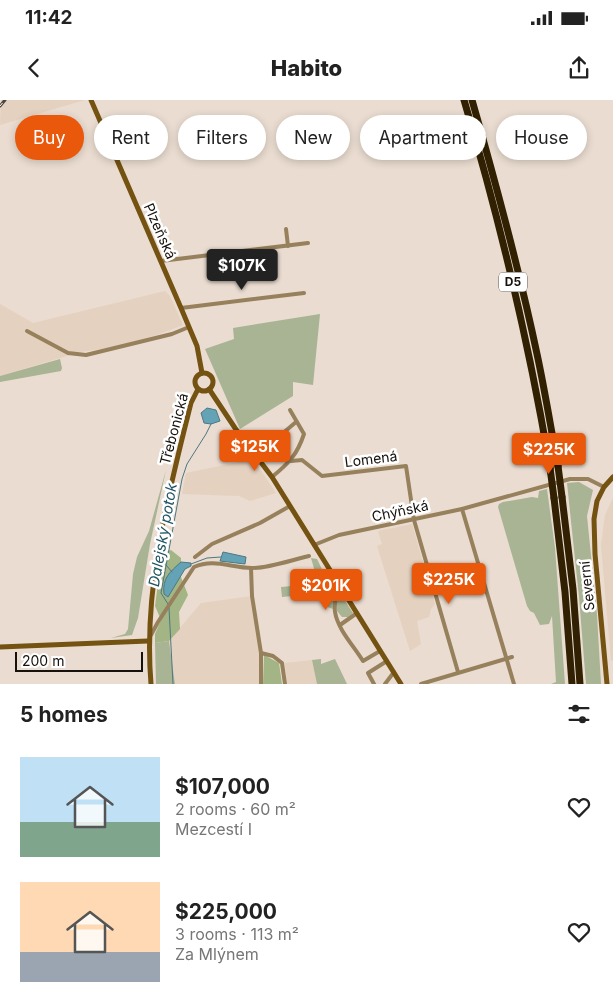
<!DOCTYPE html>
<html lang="en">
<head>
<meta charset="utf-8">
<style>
  body { margin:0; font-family:Inter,sans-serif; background:#f6f6f6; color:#222; height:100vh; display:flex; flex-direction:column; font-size:19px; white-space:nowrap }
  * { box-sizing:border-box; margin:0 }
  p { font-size:16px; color:#767676 }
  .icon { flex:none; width:28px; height:28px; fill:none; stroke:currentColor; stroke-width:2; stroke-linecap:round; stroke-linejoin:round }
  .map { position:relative; height:584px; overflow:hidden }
  .drawer { display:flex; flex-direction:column; background:#fff; flex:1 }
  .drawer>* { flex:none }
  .hud { position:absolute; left:15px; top:15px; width:584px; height:45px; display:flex; gap:10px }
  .scale { position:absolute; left:15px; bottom:12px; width:128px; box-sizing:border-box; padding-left:5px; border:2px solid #16110d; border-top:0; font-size:14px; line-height:18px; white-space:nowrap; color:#16110d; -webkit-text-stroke:4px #fff; paint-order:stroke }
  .price { position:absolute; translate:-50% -42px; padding:0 11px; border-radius:5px; background:#ea580c; color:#fff; font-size:16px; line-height:32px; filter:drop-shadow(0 1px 2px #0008) }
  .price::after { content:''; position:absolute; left:50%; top:30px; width:15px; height:11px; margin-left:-8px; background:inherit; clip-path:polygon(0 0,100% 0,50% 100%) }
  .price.selected { background:#222; color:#fff }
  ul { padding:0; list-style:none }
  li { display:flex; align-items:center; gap:15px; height:125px; padding:0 20px }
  li span { display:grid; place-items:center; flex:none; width:140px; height:100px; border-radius:0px; color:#555 }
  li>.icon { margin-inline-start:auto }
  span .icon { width:60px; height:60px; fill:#fffc; stroke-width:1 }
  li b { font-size:21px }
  h2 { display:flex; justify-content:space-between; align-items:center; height:60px; padding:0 20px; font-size:21px }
  .tag { padding:0 18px; border-radius:22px; background:#fff; box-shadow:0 2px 8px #0003; font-size:18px; line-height:45px }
  .tag.selected { background:#ea580c; color:#fff }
  .status { display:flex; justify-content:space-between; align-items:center; height:35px; padding:0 25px; background:#fff; direction:ltr }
  .status svg { height:14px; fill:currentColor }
  header { display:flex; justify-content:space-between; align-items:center; height:65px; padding:0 20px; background:#fff; font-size:22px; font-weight:800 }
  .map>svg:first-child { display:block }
</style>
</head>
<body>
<div class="status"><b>11:42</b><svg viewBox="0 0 49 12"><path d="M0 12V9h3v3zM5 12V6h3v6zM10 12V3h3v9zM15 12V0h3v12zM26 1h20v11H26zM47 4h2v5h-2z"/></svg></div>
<header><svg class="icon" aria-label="back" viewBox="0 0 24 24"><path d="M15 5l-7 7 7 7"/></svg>Habito<svg class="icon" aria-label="share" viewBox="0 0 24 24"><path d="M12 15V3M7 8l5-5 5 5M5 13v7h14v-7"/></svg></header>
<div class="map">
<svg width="613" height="584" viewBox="0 0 613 584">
  <rect width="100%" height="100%" fill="#eadcd0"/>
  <g fill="#e5d1bf">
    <polygon points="1,0 85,0 0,25"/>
    <polygon points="165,191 170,196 183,225 157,235 109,248 80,252 0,276 0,204 33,223"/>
    <polygon points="253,359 276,393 250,401 239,396 182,394 186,373"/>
    <polygon points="613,398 613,560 611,561 601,445 605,415"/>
    <polygon points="412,424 435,504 431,509 429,517 417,521 421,544 410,551 377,446 382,444 378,431"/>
    <polygon points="252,496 261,553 259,584 175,584 169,541 201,503"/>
    <polygon points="312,560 317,584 287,584 285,563"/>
  </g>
  <g fill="#a8b494">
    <polygon points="320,214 313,285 293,282 293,296 240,329 205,249 234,239 233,228"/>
    <polygon points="60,259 62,268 61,271 0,282 0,276"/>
    <polygon points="166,370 150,444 138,518 132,535 111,538 125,534 128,529 133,474 137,457 149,431"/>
    <polygon points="579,382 593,390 587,416 597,515 601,584 586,584 579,497 567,383"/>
    <polygon points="547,389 555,448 565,584 551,584 556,582 552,516 549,524 540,525 534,513 530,511 527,506 498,407 499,404 503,402 532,397 538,398 539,391"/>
    <polygon points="311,458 317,459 334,494 333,509 325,506"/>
    <polygon points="302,485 302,495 282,497 281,487"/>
    <polygon points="340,493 353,513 348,517 342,517 337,511 336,497"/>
    <polygon points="169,541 175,584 156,584 155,543"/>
    <polygon points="321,559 321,564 335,559 347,584 317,584 312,560"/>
  </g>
  <g fill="#a3b584">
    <polygon points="171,450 181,458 181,477 188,495 179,512 180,529 169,541 155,543 155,534 161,520 155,506 162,453"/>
    <polygon points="264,555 279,563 282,584 263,584"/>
  </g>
  <g fill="#64a3b6" stroke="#4d7783">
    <polygon points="207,308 216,310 220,321 211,324 204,323 201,313"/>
    <polygon points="223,452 246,457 245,464 220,461"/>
    <path d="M181 462 191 463V466L185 469 168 497 164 494C162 478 170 472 181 462Z"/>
  </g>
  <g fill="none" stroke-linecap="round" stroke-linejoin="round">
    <g stroke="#4d7783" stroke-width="1">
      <polyline points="191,464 207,458 221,457"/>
      <polyline points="166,465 172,472"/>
      <polyline points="168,504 161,493 182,379 187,364 206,334 211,324"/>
      <polyline points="169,508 173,584"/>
    </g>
    <g stroke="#97805c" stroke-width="4">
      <polyline points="286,129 288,146"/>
      <polyline points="161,161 308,143"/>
      <polyline points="181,208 304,193"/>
      <polyline points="27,231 68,253 86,255 172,234 189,227"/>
      <polyline points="256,356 296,322"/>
      <polyline points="291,361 302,360 322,376 406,366 414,420 458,572"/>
      <path d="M272 377C289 363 297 355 304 334L290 310"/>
      <polyline points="462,409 514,584"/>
      <polyline points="314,445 339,435 462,409 570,379 588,379 604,387"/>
      <polyline points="195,457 212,444 260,423 290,406"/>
      <polyline points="251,468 252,496 261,553 261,584"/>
      <path d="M342 490 336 492C336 498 334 506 335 512 338 530 354 546 363 561L380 551"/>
      <polyline points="340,525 357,513"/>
      <path d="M151 535 158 522 194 467C214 458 231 468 252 468 270 468 291 460 309 456"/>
      <polyline points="261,553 273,556 282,563 285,584"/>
      <polyline points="374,584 368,573 387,561"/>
      <polyline points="385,584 394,572"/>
      <polyline points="421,584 512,557"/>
    </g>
    <g stroke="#745211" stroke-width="5">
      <polyline points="91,0 181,208 197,246 202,273"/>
      <circle cx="204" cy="282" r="9"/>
      <polyline points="209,289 235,328 272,377 401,584"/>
      <polyline points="0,547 148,541"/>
      <path d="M151 584C143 489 168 395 191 303L198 289"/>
      <polyline points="607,584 595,454 594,419 597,401 604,387 613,377"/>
    </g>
    <g stroke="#312001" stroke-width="7">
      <path d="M464 0C500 121 529 243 550 368"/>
      <path d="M472 0C496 84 519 168 537 254 545 291 551 329 558 366"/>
      <polyline points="562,397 573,489 580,584"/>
      <polyline points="554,398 565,492 572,584"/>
    </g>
    <defs>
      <polyline id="rail" points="0,6 5,0"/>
    </defs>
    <use href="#rail" stroke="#4d453f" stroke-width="3"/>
    <use href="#rail" stroke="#fff" stroke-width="1" stroke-dasharray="4" stroke-linecap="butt"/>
    <g stroke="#312001" stroke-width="7">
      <polyline points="558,366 562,397"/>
      <polyline points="550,368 554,398"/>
    </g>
  </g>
  <g text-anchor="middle" stroke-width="5" stroke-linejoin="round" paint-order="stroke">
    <rect fill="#fff" stroke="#5c5856" stroke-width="1" x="499" y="172.5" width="28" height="19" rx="4"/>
    <g font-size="12" font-weight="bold" fill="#16110d">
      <text x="513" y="186">D5</text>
    </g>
    <g font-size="14" fill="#16110d" stroke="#fff">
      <text transform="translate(160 131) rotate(66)" y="5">Plzeňská</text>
      <text transform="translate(174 329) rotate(-75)" y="5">Třebonická</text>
      <text transform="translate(371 359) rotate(-7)" y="5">Lomená</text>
      <text transform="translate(400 411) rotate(-12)" y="5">Chýňská</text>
      <text transform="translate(587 486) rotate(-96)" y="5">Severní</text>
    </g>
    <g font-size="15" font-style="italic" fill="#215564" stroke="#fff">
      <text transform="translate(163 435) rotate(-80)" y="5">Dalejský potok</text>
    </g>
  </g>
</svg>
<div class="scale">200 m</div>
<b class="price selected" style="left:242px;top:191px">$107K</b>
<b class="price" style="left:255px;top:372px">$125K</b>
<b class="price" style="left:549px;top:375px">$225K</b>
<b class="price" style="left:449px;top:505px">$225K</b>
<b class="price" style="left:326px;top:511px">$201K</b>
<div class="hud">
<a class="tag selected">Buy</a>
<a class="tag">Rent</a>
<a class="tag">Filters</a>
<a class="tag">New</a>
<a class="tag">Apartment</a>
<a class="tag">House</a>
</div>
</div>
<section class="drawer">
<h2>5 homes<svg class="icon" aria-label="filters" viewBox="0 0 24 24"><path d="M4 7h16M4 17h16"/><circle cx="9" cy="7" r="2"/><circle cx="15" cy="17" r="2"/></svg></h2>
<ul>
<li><span style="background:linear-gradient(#bfe0f5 65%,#7fa58c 0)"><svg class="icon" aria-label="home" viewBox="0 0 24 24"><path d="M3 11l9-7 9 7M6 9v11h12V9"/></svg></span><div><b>$107,000</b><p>2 rooms · 60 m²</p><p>Mezcestí Ⅰ</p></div><svg class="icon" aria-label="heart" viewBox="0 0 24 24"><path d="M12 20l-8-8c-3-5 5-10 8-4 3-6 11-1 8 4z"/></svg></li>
<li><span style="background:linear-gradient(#ffd9b3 70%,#9aa5b1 0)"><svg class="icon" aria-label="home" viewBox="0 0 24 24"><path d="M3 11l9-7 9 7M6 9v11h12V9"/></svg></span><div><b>$225,000</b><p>3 rooms · 113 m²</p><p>Za Mlýnem</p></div><svg class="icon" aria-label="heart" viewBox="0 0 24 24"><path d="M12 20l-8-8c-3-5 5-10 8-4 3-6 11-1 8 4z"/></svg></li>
</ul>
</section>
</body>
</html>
